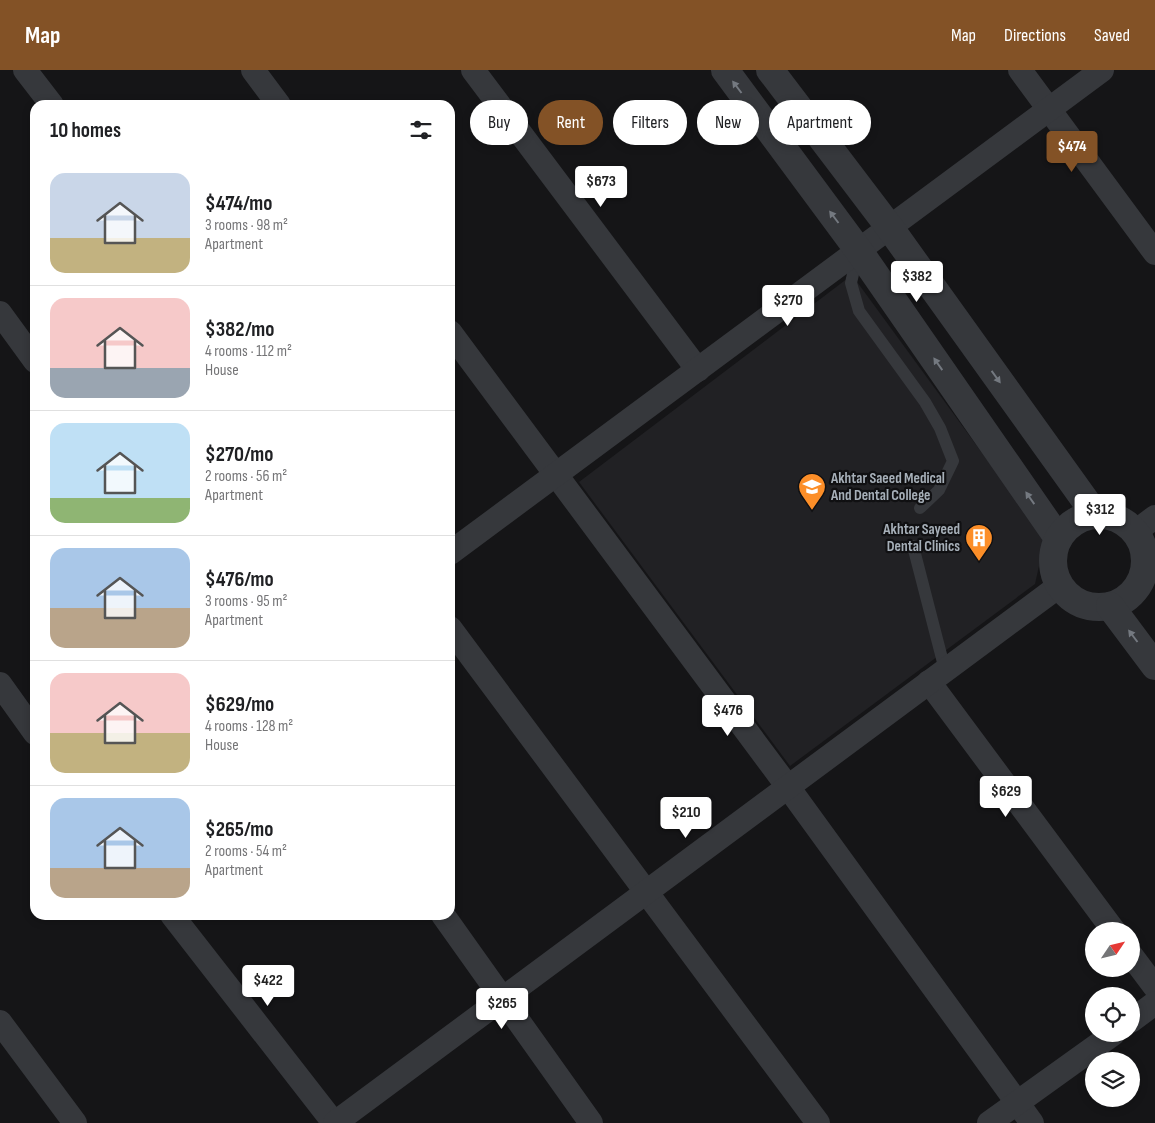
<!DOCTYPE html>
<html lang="en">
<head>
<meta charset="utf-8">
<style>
  body { margin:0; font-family:"Sofia Sans Condensed",sans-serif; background:#f6f6f6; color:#202124; height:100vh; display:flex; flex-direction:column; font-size:19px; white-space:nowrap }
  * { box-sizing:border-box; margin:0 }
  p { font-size:16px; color:#757577 }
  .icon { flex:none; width:28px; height:28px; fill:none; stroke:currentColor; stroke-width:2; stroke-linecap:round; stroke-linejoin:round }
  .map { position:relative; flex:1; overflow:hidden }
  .drawer { position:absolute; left:30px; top:30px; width:425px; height:820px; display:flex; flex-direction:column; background:#fff; border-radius:15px; box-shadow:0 2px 8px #0003 }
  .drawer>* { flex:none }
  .guide { position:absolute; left:470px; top:30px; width:475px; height:45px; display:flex; gap:10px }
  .needle { width:32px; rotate:55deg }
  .fabs { position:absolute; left:1085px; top:852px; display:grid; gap:10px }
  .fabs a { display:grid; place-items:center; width:55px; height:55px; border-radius:50%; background:#fff; box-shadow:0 2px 8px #0003; font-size:25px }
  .price { position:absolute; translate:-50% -42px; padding:0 11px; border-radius:5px; background:#fff; color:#222; font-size:16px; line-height:32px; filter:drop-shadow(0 1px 2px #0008) }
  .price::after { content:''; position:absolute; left:50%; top:30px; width:15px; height:11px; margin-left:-8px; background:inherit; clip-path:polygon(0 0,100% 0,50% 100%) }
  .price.selected { background:#835226; color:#fff }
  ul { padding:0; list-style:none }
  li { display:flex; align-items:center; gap:15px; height:125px; padding:0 20px }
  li+li { border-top:1px solid #e0e0e0 }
  li span { display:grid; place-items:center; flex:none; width:140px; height:100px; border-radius:15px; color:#555 }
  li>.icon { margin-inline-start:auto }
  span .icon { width:60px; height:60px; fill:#fffc; stroke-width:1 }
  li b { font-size:21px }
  h2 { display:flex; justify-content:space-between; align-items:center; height:60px; padding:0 20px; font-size:21px }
  .tag { padding:0 18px; border-radius:22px; background:#fff; box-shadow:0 2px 8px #0003; font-size:18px; line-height:45px }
  .tag.selected { background:#835226; color:#fff }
  header { display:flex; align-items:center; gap:30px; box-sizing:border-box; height:70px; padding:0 25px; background:#835226; color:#fff }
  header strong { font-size:24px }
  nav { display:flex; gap:28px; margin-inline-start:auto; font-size:18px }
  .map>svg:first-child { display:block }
</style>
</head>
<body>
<header>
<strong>Map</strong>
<nav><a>Map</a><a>Directions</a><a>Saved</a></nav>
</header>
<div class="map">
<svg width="1155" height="1053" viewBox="0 0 1155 1053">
  <rect width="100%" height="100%" fill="#151517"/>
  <polygon fill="#212124" points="852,205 1045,469 1035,514 790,696 579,412"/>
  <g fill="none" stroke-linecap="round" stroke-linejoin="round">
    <g stroke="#36383c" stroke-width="12">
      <polyline points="858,182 851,213 859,241 925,332 940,358 953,391 939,420 920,438"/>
      <polyline points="913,476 945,600"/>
    </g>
    <g stroke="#36383c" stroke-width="24">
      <polyline points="25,0 52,35"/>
      <polyline points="253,0 279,35"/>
      <polyline points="473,0 698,300"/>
      <polyline points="1020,0 1155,183"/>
      <polyline points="0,243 35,291"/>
      <polyline points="450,262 788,717 1032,1053"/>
      <polyline points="1135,462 1155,447"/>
      <polyline points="450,483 1102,0"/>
      <polyline points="450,558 818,1053"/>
      <polyline points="929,612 1114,861"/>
      <polyline points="0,614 35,663"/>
      <polyline points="172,845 334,1053"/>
      <polyline points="443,845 591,1053"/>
      <polyline points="1131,885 1155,917"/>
      <polyline points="1131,951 1155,933"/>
      <polyline points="0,952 75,1053"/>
      <polyline points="335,1053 1059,516"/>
      <polyline points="989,1053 1113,964"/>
    </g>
    <g stroke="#36383c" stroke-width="28">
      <polyline points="725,0 859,181 1058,468"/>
      <polyline points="770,0 890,158 1095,444"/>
      <circle cx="1099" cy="491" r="46"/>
      <polyline points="1110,536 1155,596"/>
    </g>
  </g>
  <defs><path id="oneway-solid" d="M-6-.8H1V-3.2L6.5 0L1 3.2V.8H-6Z" transform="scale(1.25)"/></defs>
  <g fill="#747980">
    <use href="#oneway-solid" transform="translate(737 17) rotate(-127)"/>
    <use href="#oneway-solid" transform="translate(834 147) rotate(-127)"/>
    <use href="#oneway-solid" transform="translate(938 294) rotate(-125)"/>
    <use href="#oneway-solid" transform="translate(996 307) rotate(54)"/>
    <use href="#oneway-solid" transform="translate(1030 428) rotate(-125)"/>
    <use href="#oneway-solid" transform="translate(1133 566) rotate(-127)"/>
  </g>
  <defs>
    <symbol id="university-pin" viewBox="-11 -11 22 30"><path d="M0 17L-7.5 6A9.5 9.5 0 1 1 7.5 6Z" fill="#fc8e28" stroke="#101012"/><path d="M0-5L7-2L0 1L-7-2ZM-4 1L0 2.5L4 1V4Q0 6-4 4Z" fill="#fff"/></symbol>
    <symbol id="building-pin" viewBox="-11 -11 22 30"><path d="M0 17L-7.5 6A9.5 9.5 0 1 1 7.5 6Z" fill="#fc8e28" stroke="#101012"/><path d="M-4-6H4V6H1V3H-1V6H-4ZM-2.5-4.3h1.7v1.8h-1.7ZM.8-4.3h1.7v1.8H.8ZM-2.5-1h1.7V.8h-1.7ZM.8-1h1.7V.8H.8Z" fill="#fff"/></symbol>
  </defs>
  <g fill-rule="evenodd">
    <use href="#university-pin" x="796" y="401" width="32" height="43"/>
    <use href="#building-pin" x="963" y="452" width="32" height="43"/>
  </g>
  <g text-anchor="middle" stroke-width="4.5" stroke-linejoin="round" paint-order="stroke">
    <g font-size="15" font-weight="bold" fill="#a6afb8" stroke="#101012" text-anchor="start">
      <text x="831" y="413">Akhtar Saeed Medical<tspan x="831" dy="17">And Dental College</tspan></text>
      <text x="960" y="464" text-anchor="end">Akhtar Sayeed<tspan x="960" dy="17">Dental Clinics</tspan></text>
    </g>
  </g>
</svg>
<div class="fabs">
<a><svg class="needle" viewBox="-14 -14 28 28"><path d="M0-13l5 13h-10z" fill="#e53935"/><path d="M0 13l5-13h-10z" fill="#757577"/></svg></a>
<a><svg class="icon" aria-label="locate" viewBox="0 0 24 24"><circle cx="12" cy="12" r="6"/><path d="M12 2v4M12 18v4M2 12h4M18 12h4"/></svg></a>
<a><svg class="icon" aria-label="layers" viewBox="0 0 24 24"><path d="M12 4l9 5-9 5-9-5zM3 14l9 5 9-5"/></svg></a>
</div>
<b class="price selected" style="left:1072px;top:103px">$474</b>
<b class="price" style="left:601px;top:138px">$673</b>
<b class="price" style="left:917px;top:233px">$382</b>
<b class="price" style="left:788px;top:257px">$270</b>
<b class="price" style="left:1100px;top:466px">$312</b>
<b class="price" style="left:728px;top:667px">$476</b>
<b class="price" style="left:1006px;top:748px">$629</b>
<b class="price" style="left:686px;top:769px">$210</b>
<b class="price" style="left:268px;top:937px">$422</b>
<b class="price" style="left:502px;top:960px">$265</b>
<div class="guide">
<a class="tag">Buy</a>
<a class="tag selected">Rent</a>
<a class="tag">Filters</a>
<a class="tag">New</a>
<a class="tag">Apartment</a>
</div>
<section class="drawer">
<h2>10 homes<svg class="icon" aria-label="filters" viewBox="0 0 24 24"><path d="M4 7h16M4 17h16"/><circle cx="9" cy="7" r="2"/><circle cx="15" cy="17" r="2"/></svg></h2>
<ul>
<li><span style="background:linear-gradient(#c9d6e8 65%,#c2b280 0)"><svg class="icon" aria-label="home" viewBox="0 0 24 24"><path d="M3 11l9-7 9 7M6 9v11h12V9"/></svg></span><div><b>$474/mo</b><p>3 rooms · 98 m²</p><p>Apartment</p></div></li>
<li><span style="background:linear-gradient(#f6c9c9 70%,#9aa5b1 0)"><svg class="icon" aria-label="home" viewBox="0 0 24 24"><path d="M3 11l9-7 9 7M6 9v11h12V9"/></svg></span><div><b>$382/mo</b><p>4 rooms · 112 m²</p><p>House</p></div></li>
<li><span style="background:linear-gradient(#bfe0f5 75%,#8fb573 0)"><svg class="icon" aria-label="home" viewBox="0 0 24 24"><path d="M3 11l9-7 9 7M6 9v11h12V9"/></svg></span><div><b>$270/mo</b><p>2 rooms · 56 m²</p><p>Apartment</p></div></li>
<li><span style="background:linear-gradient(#a9c7e8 60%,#b9a48a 0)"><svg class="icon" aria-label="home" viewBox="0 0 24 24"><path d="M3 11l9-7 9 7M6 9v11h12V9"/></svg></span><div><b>$476/mo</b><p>3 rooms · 95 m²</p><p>Apartment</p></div></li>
<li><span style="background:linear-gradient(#f6c9c9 60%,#c2b280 0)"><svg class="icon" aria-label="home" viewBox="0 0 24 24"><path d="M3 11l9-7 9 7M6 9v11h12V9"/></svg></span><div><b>$629/mo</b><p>4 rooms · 128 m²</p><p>House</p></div></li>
<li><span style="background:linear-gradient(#a9c7e8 70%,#b9a48a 0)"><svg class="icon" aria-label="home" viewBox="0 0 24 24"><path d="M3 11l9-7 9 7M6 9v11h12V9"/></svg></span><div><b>$265/mo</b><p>2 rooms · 54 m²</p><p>Apartment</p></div></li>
</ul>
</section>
</div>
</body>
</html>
